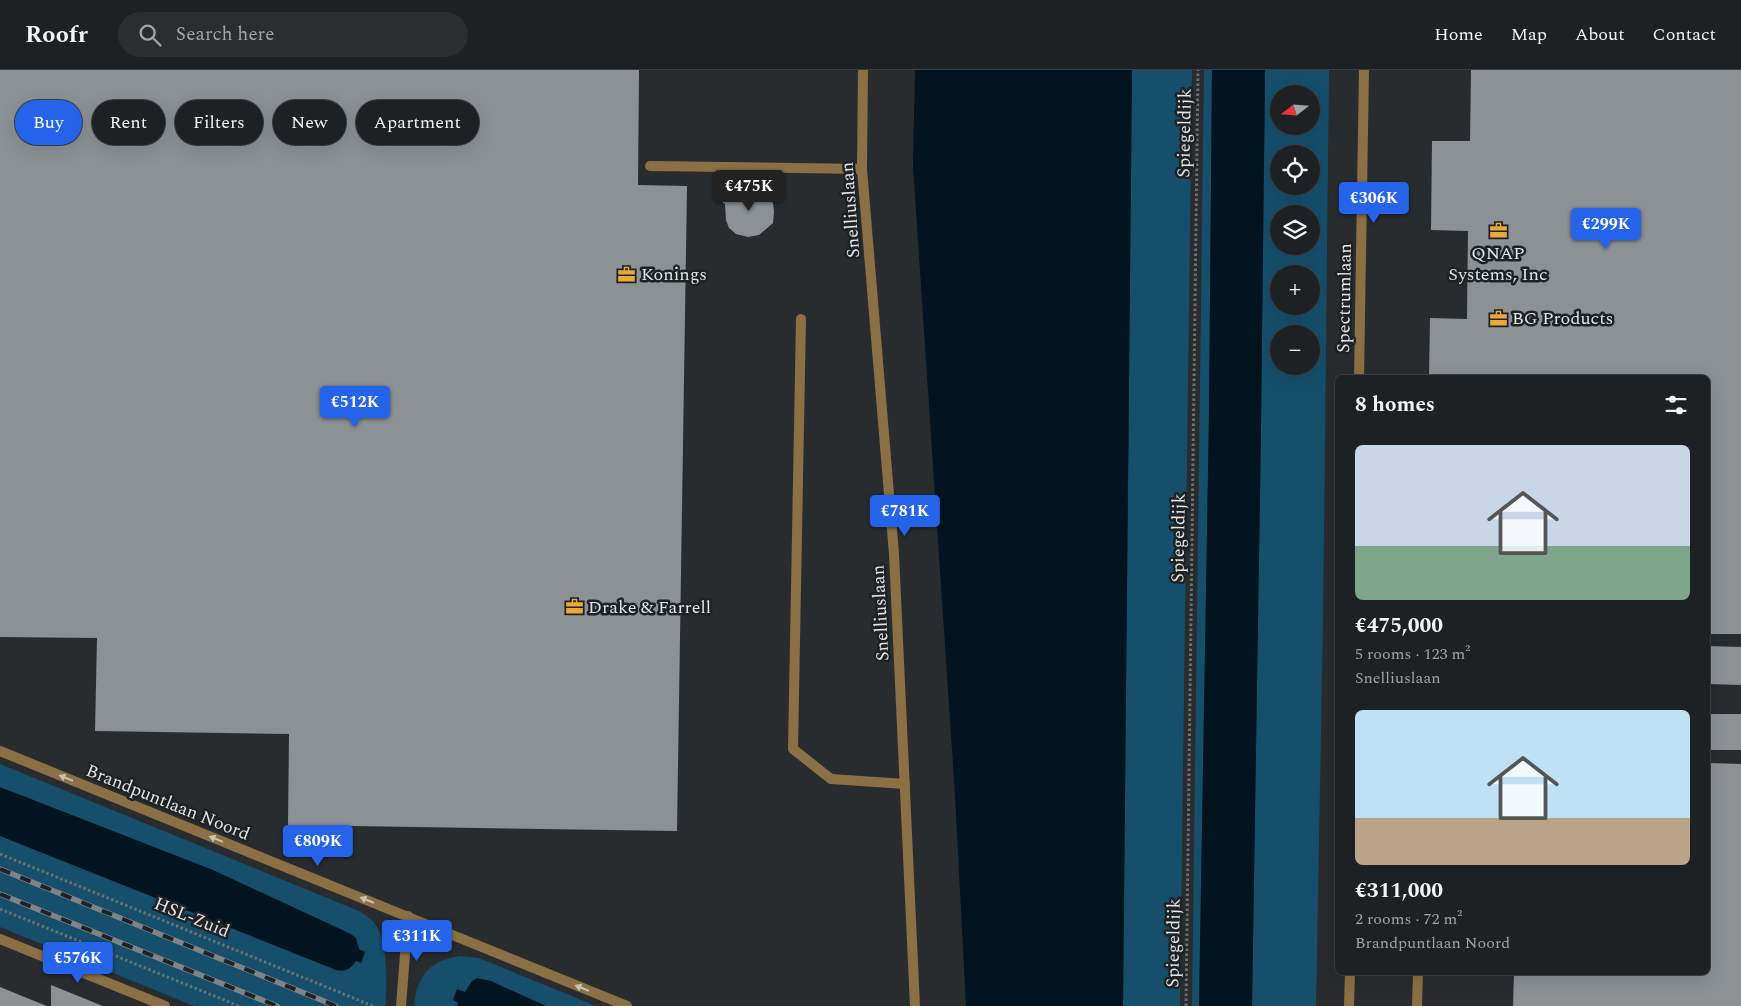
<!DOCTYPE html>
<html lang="en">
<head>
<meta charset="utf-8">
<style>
  body { margin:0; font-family:Spectral,serif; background:#2b2e30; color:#f1f3f6; height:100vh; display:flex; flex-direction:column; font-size:19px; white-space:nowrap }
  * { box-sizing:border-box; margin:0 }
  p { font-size:16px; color:#a1a3a6 }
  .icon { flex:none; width:28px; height:28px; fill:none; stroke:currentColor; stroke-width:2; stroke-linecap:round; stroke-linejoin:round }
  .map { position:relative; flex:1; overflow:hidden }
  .details { position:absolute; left:1335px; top:305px; width:375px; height:600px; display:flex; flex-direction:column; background:#1e2123; border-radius:8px; box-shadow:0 5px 20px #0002,0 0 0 1px #3c3e41 }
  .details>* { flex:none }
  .hud { position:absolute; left:15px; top:30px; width:475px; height:45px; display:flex; gap:10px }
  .needle { width:32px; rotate:253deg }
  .controls { position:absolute; left:1270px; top:15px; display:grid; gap:10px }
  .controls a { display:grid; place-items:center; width:50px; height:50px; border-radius:50%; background:#1e2123; box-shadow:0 5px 20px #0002,0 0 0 1px #3c3e41; font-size:25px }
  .price { position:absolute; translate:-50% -42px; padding:0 11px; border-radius:5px; background:#2563eb; color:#fff; font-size:16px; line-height:32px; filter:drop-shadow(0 1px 2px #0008) }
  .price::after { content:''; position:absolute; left:50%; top:30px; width:15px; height:11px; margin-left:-8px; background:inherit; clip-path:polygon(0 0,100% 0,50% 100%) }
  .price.on { background:#222; color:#fff }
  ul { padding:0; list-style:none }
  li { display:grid; align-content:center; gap:10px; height:265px; padding:0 20px }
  li span { display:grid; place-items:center; height:155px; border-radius:8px; color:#555 }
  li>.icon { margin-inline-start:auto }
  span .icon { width:90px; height:90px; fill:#fffc; stroke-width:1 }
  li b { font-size:21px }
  h2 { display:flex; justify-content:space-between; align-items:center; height:60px; padding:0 20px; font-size:21px }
  .chip { padding:0 18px; border-radius:22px; background:#1e2123; box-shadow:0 5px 20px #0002,0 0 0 1px #3c3e41; font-size:18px; line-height:45px }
  .chip.on { background:#2563eb; color:#fff }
  header { display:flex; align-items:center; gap:30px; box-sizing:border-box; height:70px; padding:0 25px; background:#1e2123; border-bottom:1px solid #3c3e41 }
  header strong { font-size:24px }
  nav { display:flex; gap:28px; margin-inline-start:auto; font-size:18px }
  .search { width:350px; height:45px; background:#2b2e30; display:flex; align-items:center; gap:12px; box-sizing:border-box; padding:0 18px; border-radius:28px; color:#a1a3a6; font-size:19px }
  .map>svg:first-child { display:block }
</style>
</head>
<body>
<header>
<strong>Roofr</strong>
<div class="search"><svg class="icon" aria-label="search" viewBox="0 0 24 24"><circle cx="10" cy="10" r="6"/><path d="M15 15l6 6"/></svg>Search here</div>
<nav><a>Home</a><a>Map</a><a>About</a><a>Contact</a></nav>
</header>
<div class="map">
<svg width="1741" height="936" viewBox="0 0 1741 936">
  <rect width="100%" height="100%" fill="#282c2f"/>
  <g fill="#154f6c" fill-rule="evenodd">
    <polygon points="1132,0 1192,0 1180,936 1123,936"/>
    <polygon points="1204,0 1212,0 1209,345 1199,936 1192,936"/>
    <path d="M1265 0H1329L1323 554 1316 936H1252L1261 358ZM1279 24H1311V56H1279ZM1279 84H1311V116H1279ZM1279 144H1311V176H1279ZM1279 204H1311V236H1279ZM1279 264H1311V296H1279Z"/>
    <path d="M0 694 359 841C366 845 373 850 377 857 387 873 388 917 385 936H194L0 857Z"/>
    <path d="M460 886 479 888 596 936H414C417 905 429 891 460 886Z"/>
  </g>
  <g fill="#011420">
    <polygon points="915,0 1132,0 1123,936 966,936 955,725 913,96"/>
    <polygon points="1212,0 1265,0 1261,358 1252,936 1199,936 1209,345"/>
    <path d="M0 717 213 800 351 864 356 868 359 879 365 882 361 893 356 891C351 899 346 902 336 900L0 766Z"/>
    <polygon points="477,908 491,911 546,936 457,936 458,933 453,930 457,919 465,922 472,911"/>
  </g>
  <g fill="#8c9195">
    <polygon points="0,0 639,0 638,115 687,116 677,761 288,755 289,664 95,661 97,568 0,567"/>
    <polygon points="1471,0 1741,0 1741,564 1708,564 1708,308 1429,308 1430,248 1467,249 1468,161 1431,160 1432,71 1470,71"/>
    <polygon points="740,118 761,121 773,133 774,142 773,153 759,165 748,167 736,164 729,158 726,150 725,134 722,132 722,128 729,127"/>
    <polygon points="1708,576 1741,577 1741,615 1708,614"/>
    <rect x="1708" y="644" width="33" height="36"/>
    <polygon points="1708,693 1741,694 1741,936 1513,936 1514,902 1708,902"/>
    <polygon points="51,915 103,936 51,936"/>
    <polygon points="0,917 27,928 47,936 0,936"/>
  </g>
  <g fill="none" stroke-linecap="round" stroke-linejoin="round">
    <g stroke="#6c7072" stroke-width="3" stroke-dasharray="2.5 2.5" stroke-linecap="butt">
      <polyline points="0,784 373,936"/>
      <polyline points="0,839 239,936"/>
      <polyline points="1186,936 1198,0"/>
    </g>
    <g stroke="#8b7045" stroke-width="10">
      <polyline points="650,96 862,99"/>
      <polyline points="801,249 793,679 831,709 905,714"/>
      <polyline points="1417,936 1418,902"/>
    </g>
    <g stroke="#8b7045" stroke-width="10">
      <polyline points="863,0 862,99 894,484 915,936"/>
      <polyline points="1359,308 1364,0"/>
      <polyline points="0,681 627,936"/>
      <polyline points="0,869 165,936"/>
      <polyline points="401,936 408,846"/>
      <polyline points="1349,936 1350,902"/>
    </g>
    <defs>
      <g id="rail">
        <polyline points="0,799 336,936"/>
        <polyline points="0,824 277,936"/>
      </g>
    </defs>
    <use href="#rail" stroke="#808386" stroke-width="5.5"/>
    <use href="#rail" stroke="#1e2225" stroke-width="4" stroke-dasharray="11" stroke-linecap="butt"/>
  </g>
  <defs><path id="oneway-solid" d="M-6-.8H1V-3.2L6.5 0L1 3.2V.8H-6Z" transform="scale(1.25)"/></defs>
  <g fill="#c9c2b6">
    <use href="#oneway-solid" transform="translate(66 708) rotate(-158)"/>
    <use href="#oneway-solid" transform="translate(216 769) rotate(-158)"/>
    <use href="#oneway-solid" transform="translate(367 830) rotate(-158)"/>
    <use href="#oneway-solid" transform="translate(582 918) rotate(-158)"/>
  </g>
  <defs>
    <symbol id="office-bare" viewBox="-9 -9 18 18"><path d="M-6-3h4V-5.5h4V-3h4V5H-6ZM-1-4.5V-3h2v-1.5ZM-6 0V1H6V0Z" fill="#e9aa38" stroke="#1e2225" stroke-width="2.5" paint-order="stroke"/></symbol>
  </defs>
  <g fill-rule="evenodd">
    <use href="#office-bare" x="1486" y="148" width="25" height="25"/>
    <use href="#office-bare" x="614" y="192" width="25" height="25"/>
    <use href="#office-bare" x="1486" y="236" width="25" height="25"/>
    <use href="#office-bare" x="562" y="524" width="25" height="25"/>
  </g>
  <g text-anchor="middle" stroke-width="5" stroke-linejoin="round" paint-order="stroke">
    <g font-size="18" fill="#e3e5e7" stroke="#1e2225">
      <text transform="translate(1184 63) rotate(-89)" y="6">Spiegeldijk</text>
      <text transform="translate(850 140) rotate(-94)" y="6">Snelliuslaan</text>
      <text transform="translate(1344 228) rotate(-89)" y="6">Spectrumlaan</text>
      <text transform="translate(1178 468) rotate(-89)" y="6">Spiegeldijk</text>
      <text transform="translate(880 543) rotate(-93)" y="6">Snelliuslaan</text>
      <text transform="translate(168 732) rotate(22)" y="6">Brandpuntlaan Noord</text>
      <text transform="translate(192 847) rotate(22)" y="6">HSL-Zuid</text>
      <text transform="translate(1173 873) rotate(-89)" y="6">Spiegeldijk</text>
    </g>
    <g font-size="18" fill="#e3e5e7" stroke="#1e2225" text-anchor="start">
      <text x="1498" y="189" text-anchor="middle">QNAP<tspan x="1498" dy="21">Systems, Inc</tspan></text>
      <text x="641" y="210">Konings</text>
      <text x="1512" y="254">BG Products</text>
      <text x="588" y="543">Drake &amp; Farrell</text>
    </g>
  </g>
</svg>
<div class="controls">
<a><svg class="needle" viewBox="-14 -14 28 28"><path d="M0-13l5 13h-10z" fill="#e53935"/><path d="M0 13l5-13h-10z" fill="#a1a3a6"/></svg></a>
<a><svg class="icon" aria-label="locate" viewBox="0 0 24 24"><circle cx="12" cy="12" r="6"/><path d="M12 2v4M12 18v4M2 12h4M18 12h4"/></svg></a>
<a><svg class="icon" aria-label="layers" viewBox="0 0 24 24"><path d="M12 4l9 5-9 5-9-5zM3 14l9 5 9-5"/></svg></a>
<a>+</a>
<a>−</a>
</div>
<b class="price on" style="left:749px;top:142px">€475K</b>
<b class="price" style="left:1374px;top:154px">€306K</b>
<b class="price" style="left:1606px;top:180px">€299K</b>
<b class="price" style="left:355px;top:358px">€512K</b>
<b class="price" style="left:905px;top:467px">€781K</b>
<b class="price" style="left:318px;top:797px">€809K</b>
<b class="price" style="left:417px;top:892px">€311K</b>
<b class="price" style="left:78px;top:914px">€576K</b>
<div class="hud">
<a class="chip on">Buy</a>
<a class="chip">Rent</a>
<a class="chip">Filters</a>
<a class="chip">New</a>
<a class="chip">Apartment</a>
</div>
<section class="details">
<h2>8 homes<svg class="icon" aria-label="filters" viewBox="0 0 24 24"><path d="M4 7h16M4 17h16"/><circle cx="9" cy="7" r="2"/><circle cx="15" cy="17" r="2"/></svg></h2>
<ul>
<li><span style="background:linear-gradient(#c9d6e8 65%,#7fa58c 0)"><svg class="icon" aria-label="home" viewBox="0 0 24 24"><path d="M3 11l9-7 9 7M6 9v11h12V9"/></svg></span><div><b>€475,000</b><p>5 rooms · 123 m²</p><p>Snelliuslaan</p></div></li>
<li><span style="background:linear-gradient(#bfe0f5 70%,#b9a48a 0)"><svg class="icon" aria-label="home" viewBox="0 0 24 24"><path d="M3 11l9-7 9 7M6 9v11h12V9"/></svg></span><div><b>€311,000</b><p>2 rooms · 72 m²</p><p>Brandpuntlaan Noord</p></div></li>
</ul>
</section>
</div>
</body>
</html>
